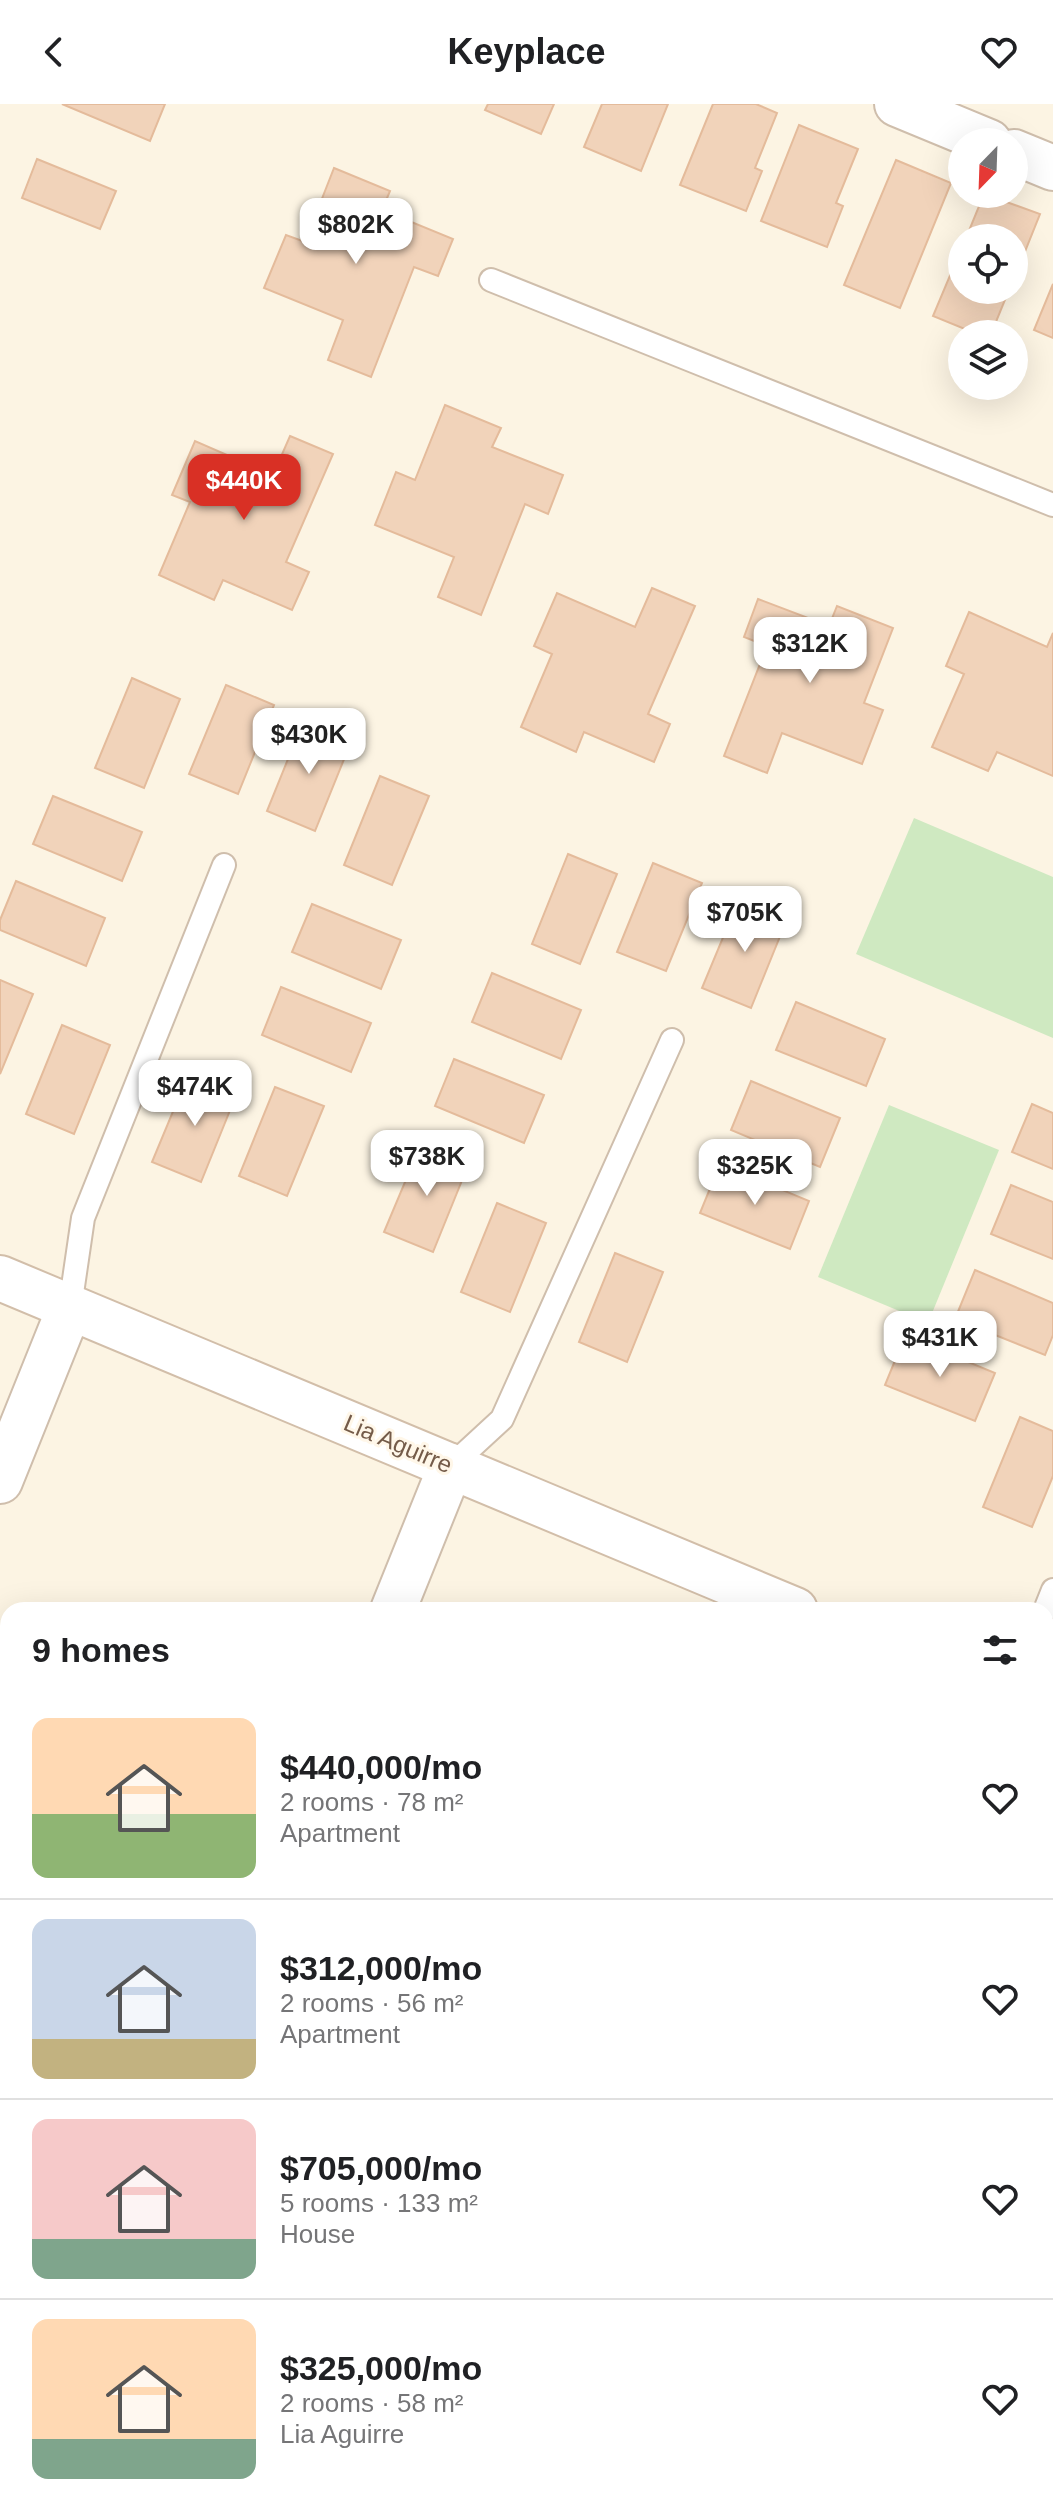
<!DOCTYPE html>
<html lang="en">
<head>
<meta charset="utf-8">
<style>
  body { margin:0; font-family:Arial,sans-serif; background:#f6f6f6; color:#202124; height:100vh; display:flex; flex-direction:column; font-size:30px; white-space:nowrap }
  * { box-sizing:border-box; margin:0 }
  p { font-size:26px; color:#757577 }
  .icon { flex:none; width:44px; height:44px; fill:none; stroke:currentColor; stroke-width:2; stroke-linecap:round; stroke-linejoin:round }
  .map { position:relative; flex:1; overflow:hidden }
  .panel { position:absolute; left:0px; top:1498px; width:1054px; height:914px; display:flex; flex-direction:column; background:#fff; border-radius:24px 24px 0 0; box-shadow:0 8px 32px #0002 }
  .panel>* { flex:none }
  .needle { width:52px; rotate:203deg }
  .tools { position:absolute; left:948px; top:24px; display:grid; gap:16px }
  .tools a { display:grid; place-items:center; width:80px; height:80px; border-radius:50%; background:#fff; box-shadow:0 8px 32px #0002; font-size:40px }
  .price { position:absolute; translate:-50% -68px; padding:0 18px; border-radius:16px; background:#fff; color:#222; font-size:26px; line-height:52px; filter:drop-shadow(0 2px 4px #0008) }
  .price::after { content:''; position:absolute; left:50%; top:48px; width:24px; height:18px; margin-left:-12px; background:inherit; clip-path:polygon(0 0,100% 0,50% 100%) }
  .price.active { background:#d93025; color:#fff }
  ul { padding:0; list-style:none }
  li { display:flex; align-items:center; gap:24px; height:200px; padding:0 32px }
  li+li { border-top:2px solid #e0e0e0 }
  li span { display:grid; place-items:center; flex:none; width:224px; height:160px; border-radius:16px; color:#555 }
  li>.icon { margin-inline-start:auto }
  span .icon { width:96px; height:96px; fill:#fffc; stroke-width:1 }
  li b { font-size:34px }
  h2 { display:flex; justify-content:space-between; align-items:center; height:96px; padding:0 32px; font-size:34px }
  header { display:flex; justify-content:space-between; align-items:center; height:104px; padding:0 32px; background:#fff; font-size:36px; font-weight:600 }
  .map>svg:first-child { display:block }
</style>
</head>
<body>
<header><svg class="icon" aria-label="back" viewBox="0 0 24 24"><path d="M15 5l-7 7 7 7"/></svg>Keyplace<svg class="icon" aria-label="heart" viewBox="0 0 24 24"><path d="M12 20l-8-8c-3-5 5-10 8-4 3-6 11-1 8 4z"/></svg></header>
<div class="map">
<svg width="1053" height="2411" viewBox="0 0 1053 2411">
  <rect width="100%" height="100%" fill="#fcf4e3"/>
  <g fill="#cfe9c1">
    <polygon points="914,714 1053,773 1053,934 856,850"/>
    <polygon points="889,1001 999,1046 928,1219 818,1173"/>
  </g>
  <g fill="#f1d3ba" stroke="#e4bb9b" stroke-width="2">
    <polygon points="62,0 165,0 150,37"/>
    <polygon points="488,0 554,0 541,30 485,6"/>
    <polygon points="602,0 668,0 641,67 584,43"/>
    <polygon points="713,0 756,0 777,9 755,64 762,67 746,107 680,81"/>
    <polygon points="799,21 858,45 836,99 843,102 827,143 761,117"/>
    <polygon points="37,55 116,87 100,125 22,94"/>
    <polygon points="896,56 951,79 900,204 844,181"/>
    <polygon points="334,64 390,87 382,106 453,135 438,172 414,163 371,273 328,256 343,216 264,184 286,131 305,138"/>
    <polygon points="984,90 1040,110 1014,175 1014,134 966,134"/>
    <polygon points="962,143 962,186 1009,186 991,230 977,230 933,212"/>
    <polygon points="1053,180 1053,234 1034,226"/>
    <polygon points="445,301 501,324 492,343 563,371 548,410 525,400 481,511 438,493 454,453 375,421 396,368 415,376"/>
    <polygon points="290,332 333,350 286,458 309,468 292,506 223,476 214,496 159,471 190,398 172,391 195,337 273,371"/>
    <polygon points="652,484 695,502 648,610 670,620 654,658 584,628 576,648 521,623 552,550 534,542 557,489 635,523"/>
    <polygon points="758,495 829,522 837,502 893,524 864,599 883,606 862,660 782,629 767,669 724,652 767,542 744,533"/>
    <polygon points="969,508 1047,543 1053,529 1053,672 997,648 988,667 932,643 964,570 946,562"/>
    <polygon points="132,574 180,595 144,684 95,664"/>
    <polygon points="226,581 274,601 238,690 189,670"/>
    <polygon points="303,618 351,638 315,727 267,707"/>
    <polygon points="380,672 429,692 392,781 344,761"/>
    <polygon points="53,692 142,728 122,777 33,740"/>
    <polygon points="568,750 617,770 580,860 532,840"/>
    <polygon points="653,759 702,779 666,867 617,848"/>
    <polygon points="16,777 105,814 86,862 0,826 0,816"/>
    <polygon points="739,795 787,815 751,904 702,884"/>
    <polygon points="312,800 401,836 381,885 292,848"/>
    <polygon points="492,869 581,906 561,955 472,918"/>
    <polygon points="0,876 33,890 0,970"/>
    <polygon points="281,883 371,919 351,968 262,931"/>
    <polygon points="796,898 885,935 866,982 776,946"/>
    <polygon points="62,921 110,941 74,1030 26,1010"/>
    <polygon points="454,955 544,991 524,1039 435,1002"/>
    <polygon points="189,969 237,989 201,1078 152,1058"/>
    <polygon points="751,977 840,1014 820,1063 731,1026"/>
    <polygon points="275,983 324,1002 287,1092 239,1072"/>
    <polygon points="1032,1000 1053,1009 1053,1065 1012,1048"/>
    <polygon points="421,1040 469,1059 433,1148 384,1128"/>
    <polygon points="720,1060 809,1097 790,1145 700,1109"/>
    <polygon points="1011,1081 1053,1098 1053,1155 991,1130"/>
    <polygon points="497,1099 546,1119 510,1208 461,1188"/>
    <polygon points="615,1149 663,1168 627,1258 579,1238"/>
    <polygon points="975,1166 1053,1199 1053,1231 1045,1251 955,1215"/>
    <polygon points="905,1232 995,1269 975,1317 885,1281"/>
    <polygon points="1020,1313 1053,1327 1053,1372 1032,1423 983,1403"/>
    <polygon points="768,2404 881,2404 878,2411 786,2411"/>
  </g>
  <g fill="none" stroke-linecap="round" stroke-linejoin="round">
    <defs>
      <g id="service">
        <polyline points="491,176 1053,401"/>
        <polyline points="70,1203 83,1114 224,761"/>
        <polyline points="451,1362 502,1315 672,936"/>
        <polyline points="1045,1506 1053,1486"/>
        <polyline points="1046,1988 1053,1969"/>
        <polyline points="894,2411 896,2404"/>
      </g>
      <g id="minor">
        <polyline points="897,0 989,38"/>
        <polyline points="1014,48 1053,64"/>
        <polyline points="0,1377 70,1203"/>
        <polyline points="393,1506 451,1362"/>
        <polyline points="0,2227 8,2230"/>
        <polyline points="433,2404 451,2411"/>
        <polyline points="29,2411 32,2404"/>
      </g>
      <g id="secondary">
        <polyline points="0,1174 795,1506"/>
        <polyline points="1046,1575 1053,1578"/>
        <polyline points="1046,1632 1053,1635"/>
      </g>
    </defs>
    <use href="#service" stroke="#cfbeac" stroke-width="26"/>
    <use href="#minor" stroke="#cfbeac" stroke-width="48"/>
    <use href="#secondary" stroke="#d2bea9" stroke-width="48"/>
    <use href="#service" stroke="#fff" stroke-width="22"/>
    <use href="#minor" stroke="#fff" stroke-width="44"/>
    <use href="#secondary" stroke="#fff" stroke-width="44"/>
  </g>
  <g text-anchor="middle" stroke-width="6" stroke-linejoin="round" paint-order="stroke">
    <g font-size="24" fill="#745b49" stroke="#fff7e9">
      <text transform="translate(398 1340) rotate(23)" y="8">Lia Aguirre</text>
    </g>
  </g>
</svg>
<div class="tools">
<a><svg class="needle" viewBox="-14 -14 28 28"><path d="M0-13l5 13h-10z" fill="#e53935"/><path d="M0 13l5-13h-10z" fill="#757577"/></svg></a>
<a><svg class="icon" aria-label="locate" viewBox="0 0 24 24"><circle cx="12" cy="12" r="6"/><path d="M12 2v4M12 18v4M2 12h4M18 12h4"/></svg></a>
<a><svg class="icon" aria-label="layers" viewBox="0 0 24 24"><path d="M12 4l9 5-9 5-9-5zM3 14l9 5 9-5"/></svg></a>
</div>
<b class="price" style="left:356px;top:162px">$802K</b>
<b class="price active" style="left:244px;top:418px">$440K</b>
<b class="price" style="left:810px;top:581px">$312K</b>
<b class="price" style="left:309px;top:672px">$430K</b>
<b class="price" style="left:745px;top:850px">$705K</b>
<b class="price" style="left:195px;top:1024px">$474K</b>
<b class="price" style="left:427px;top:1094px">$738K</b>
<b class="price" style="left:755px;top:1103px">$325K</b>
<b class="price" style="left:940px;top:1275px">$431K</b>
<section class="panel">
<h2>9 homes<svg class="icon" aria-label="filters" viewBox="0 0 24 24"><path d="M4 7h16M4 17h16"/><circle cx="9" cy="7" r="2"/><circle cx="15" cy="17" r="2"/></svg></h2>
<ul>
<li><span style="background:linear-gradient(#ffd9b3 60%,#8fb573 0)"><svg class="icon" aria-label="home" viewBox="0 0 24 24"><path d="M3 11l9-7 9 7M6 9v11h12V9"/></svg></span><div><b>$440,000/mo</b><p>2 rooms · 78 m²</p><p>Apartment</p></div><svg class="icon" aria-label="heart" viewBox="0 0 24 24"><path d="M12 20l-8-8c-3-5 5-10 8-4 3-6 11-1 8 4z"/></svg></li>
<li><span style="background:linear-gradient(#c9d6e8 75%,#c2b280 0)"><svg class="icon" aria-label="home" viewBox="0 0 24 24"><path d="M3 11l9-7 9 7M6 9v11h12V9"/></svg></span><div><b>$312,000/mo</b><p>2 rooms · 56 m²</p><p>Apartment</p></div><svg class="icon" aria-label="heart" viewBox="0 0 24 24"><path d="M12 20l-8-8c-3-5 5-10 8-4 3-6 11-1 8 4z"/></svg></li>
<li><span style="background:linear-gradient(#f6c9c9 75%,#7fa58c 0)"><svg class="icon" aria-label="home" viewBox="0 0 24 24"><path d="M3 11l9-7 9 7M6 9v11h12V9"/></svg></span><div><b>$705,000/mo</b><p>5 rooms · 133 m²</p><p>House</p></div><svg class="icon" aria-label="heart" viewBox="0 0 24 24"><path d="M12 20l-8-8c-3-5 5-10 8-4 3-6 11-1 8 4z"/></svg></li>
<li><span style="background:linear-gradient(#ffd9b3 75%,#7fa58c 0)"><svg class="icon" aria-label="home" viewBox="0 0 24 24"><path d="M3 11l9-7 9 7M6 9v11h12V9"/></svg></span><div><b>$325,000/mo</b><p>2 rooms · 58 m²</p><p>Lia Aguirre</p></div><svg class="icon" aria-label="heart" viewBox="0 0 24 24"><path d="M12 20l-8-8c-3-5 5-10 8-4 3-6 11-1 8 4z"/></svg></li>
</ul>
</section>
</div>
</body>
</html>
